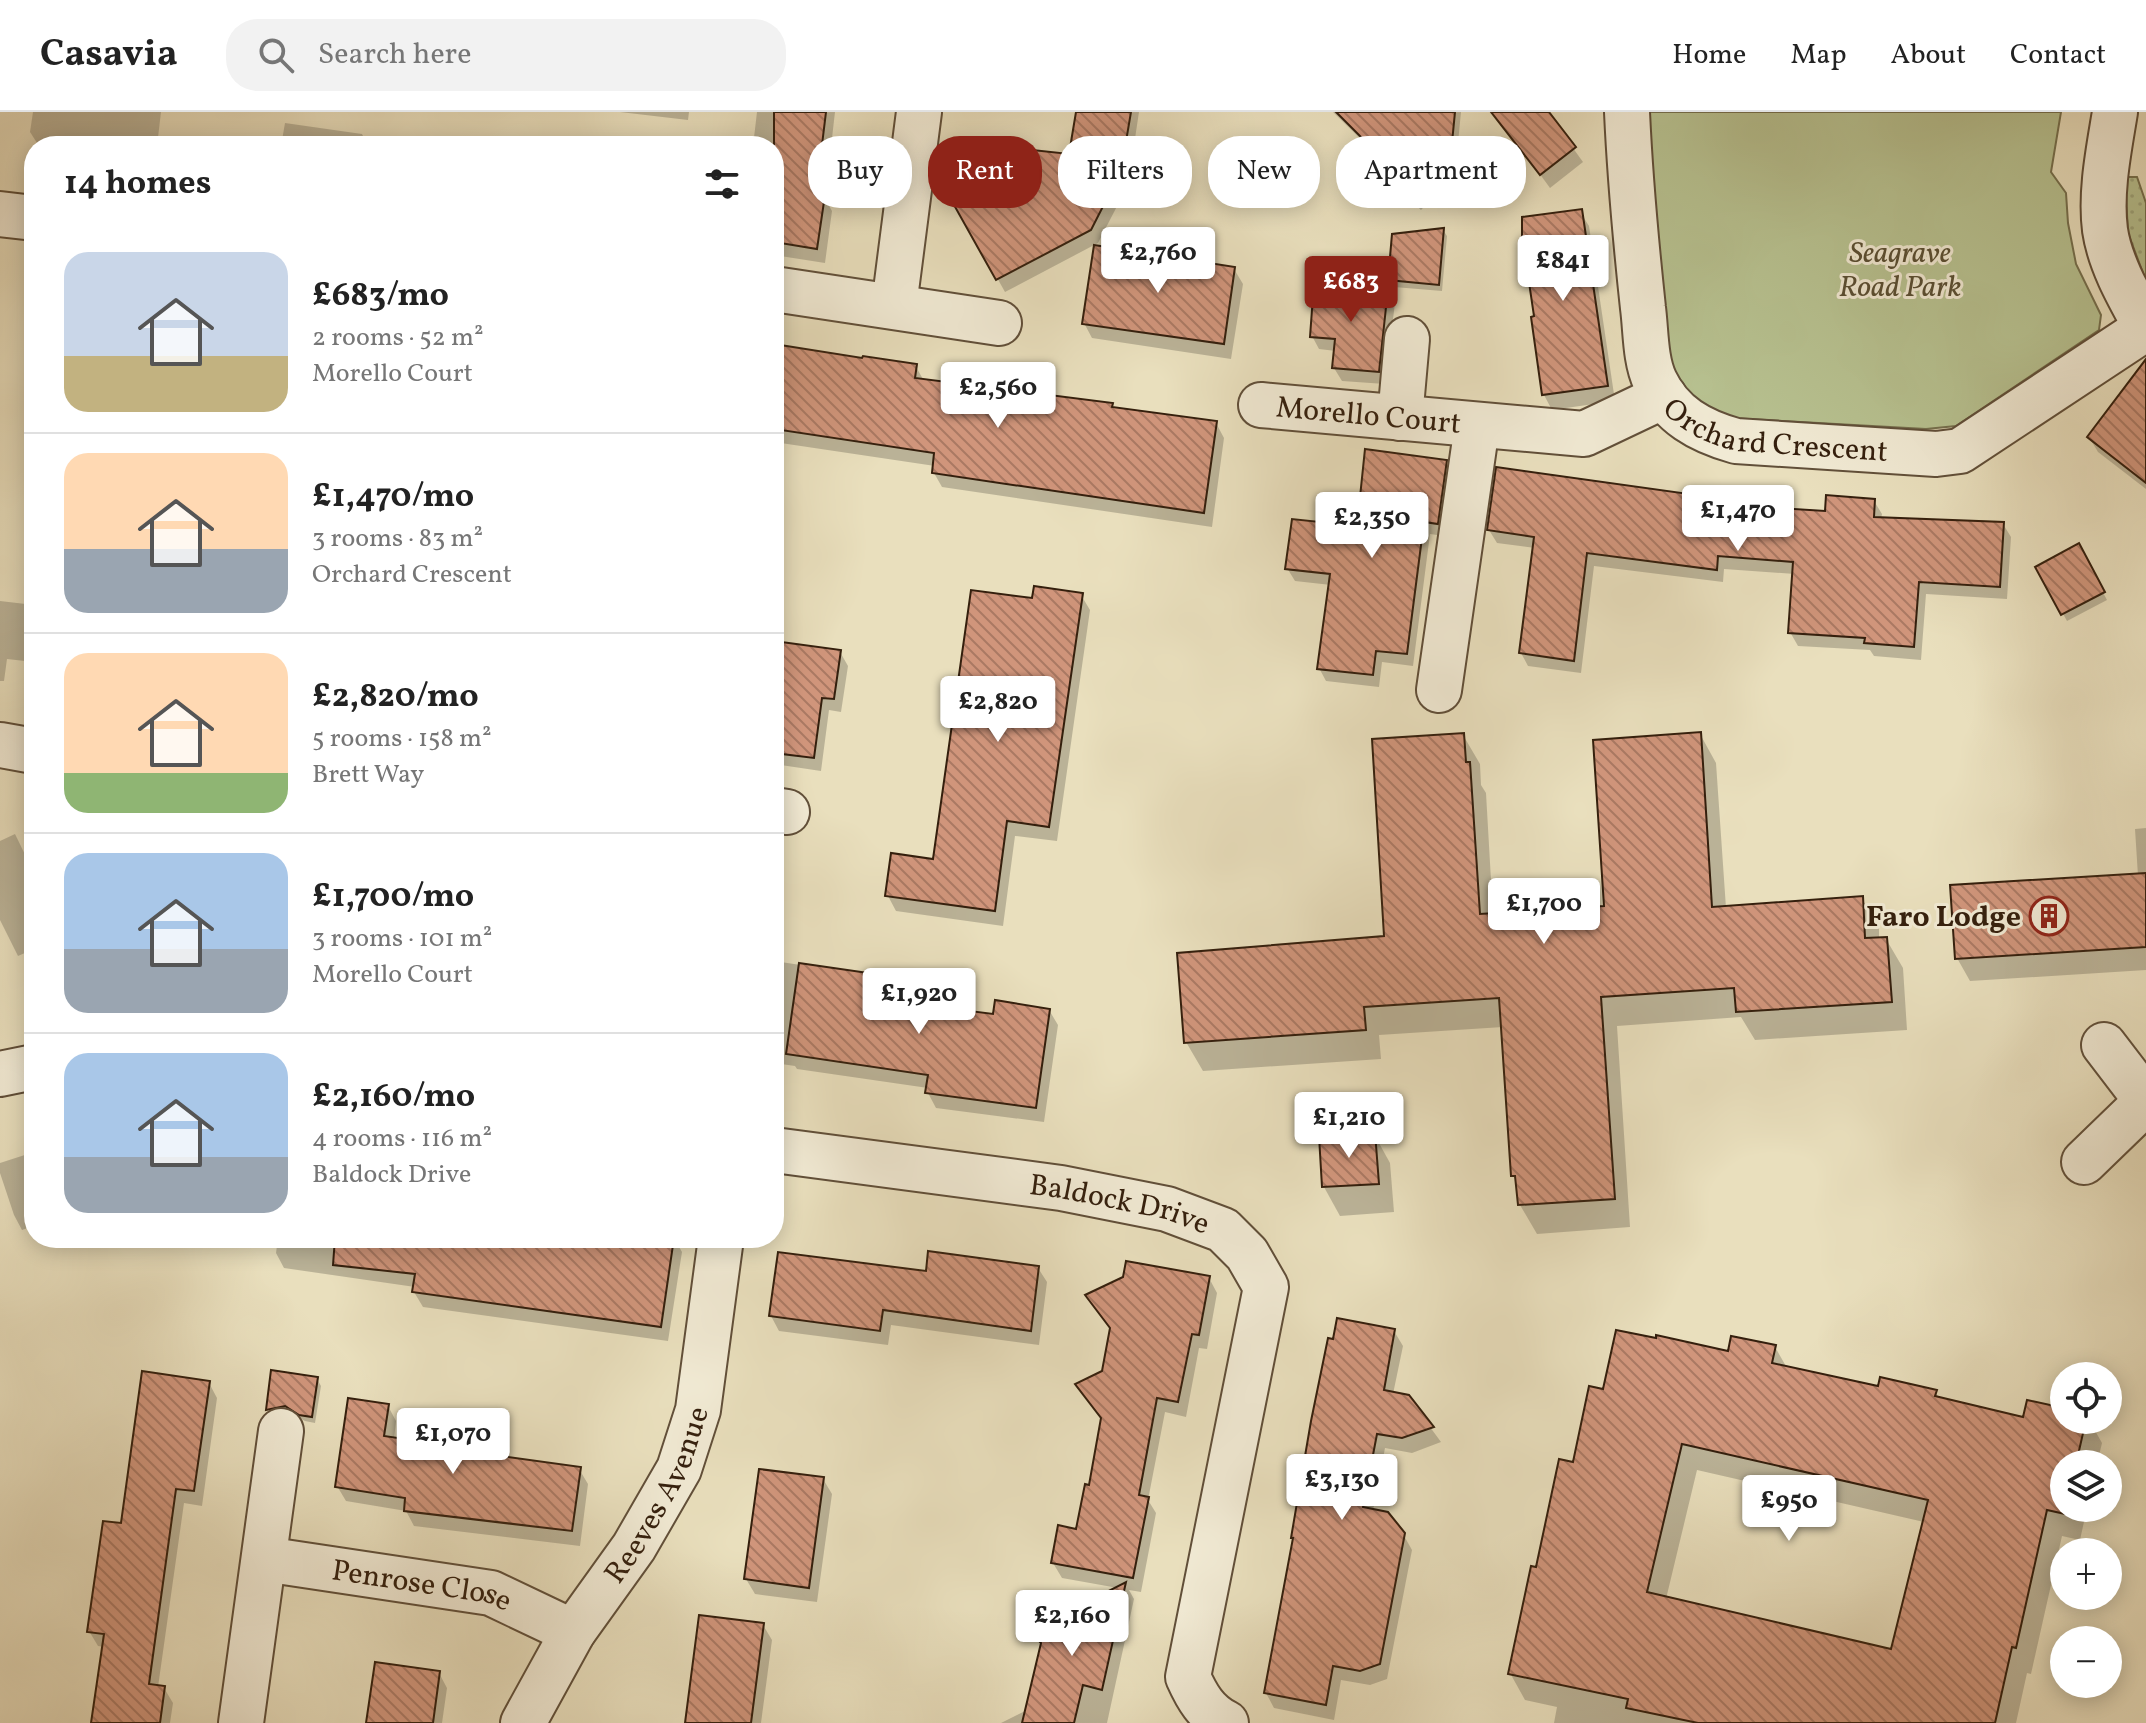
<!DOCTYPE html>
<html lang="en">
<head>
<meta charset="utf-8">
<style>
  body { margin:0; font-family:Vollkorn,serif; background:#f2f2f2; color:#222; height:100vh; display:flex; flex-direction:column; font-size:30px; white-space:nowrap }
  * { box-sizing:border-box; margin:0 }
  p { font-size:26px; color:#767676 }
  .icon { flex:none; width:44px; height:44px; fill:none; stroke:currentColor; stroke-width:2; stroke-linecap:round; stroke-linejoin:round }
  .map { position:relative; flex:1; overflow:hidden }
  .drawer { position:absolute; left:24px; top:24px; width:760px; height:1112px; display:flex; flex-direction:column; background:#fff; border-radius:32px; box-shadow:0 4px 20px #0003 }
  .drawer>* { flex:none }
  .hud { position:absolute; left:808px; top:24px; width:760px; height:72px; display:flex; gap:16px }
  .tools { position:absolute; left:2050px; top:1250px; display:grid; gap:16px }
  .tools a { display:grid; place-items:center; width:72px; height:72px; border-radius:50%; background:#fff; box-shadow:0 4px 20px #0003; font-size:40px }
  .price { position:absolute; translate:-50% -68px; padding:0 18px; border-radius:8px; background:#fff; color:#222; font-size:26px; line-height:52px; filter:drop-shadow(0 2px 4px #0008) }
  .price::after { content:''; position:absolute; left:50%; top:48px; width:24px; height:18px; margin-left:-12px; background:inherit; clip-path:polygon(0 0,100% 0,50% 100%) }
  .price.selected { background:#8f2418; color:#fff }
  ul { padding:0; list-style:none }
  li { display:flex; align-items:center; gap:24px; height:200px; padding:0 40px }
  li+li { border-top:2px solid #e0e0e0 }
  li span { display:grid; place-items:center; flex:none; width:224px; height:160px; border-radius:24px; color:#555 }
  li>.icon { margin-inline-start:auto }
  span .icon { width:96px; height:96px; fill:#fffc; stroke-width:1 }
  li b { font-size:34px }
  h2 { display:flex; justify-content:space-between; align-items:center; height:96px; padding:0 40px; font-size:34px }
  .tag { padding:0 28px; border-radius:32px; background:#fff; box-shadow:0 4px 20px #0003; font-size:28px; line-height:72px }
  .tag.selected { background:#8f2418; color:#fff }
  header { display:flex; align-items:center; gap:48px; box-sizing:border-box; height:112px; padding:0 40px; background:#fff; border-bottom:2px solid #e0e0e0 }
  header strong { font-size:38px }
  nav { display:flex; gap:44px; margin-inline-start:auto; font-size:28px }
  .search { width:560px; height:72px; background:#f2f2f2; display:flex; align-items:center; gap:20px; box-sizing:border-box; padding:0 28px; border-radius:32px; color:#767676; font-size:30px }
  .map>svg:first-child { display:block }
</style>
</head>
<body>
<header>
<strong>Casavia</strong>
<div class="search"><svg class="icon" aria-label="search" viewBox="0 0 24 24"><circle cx="10" cy="10" r="6"/><path d="M15 15l6 6"/></svg>Search here</div>
<nav><a>Home</a><a>Map</a><a>About</a><a>Contact</a></nav>
</header>
<div class="map">
<svg width="2146" height="1611" viewBox="0 0 2146 1611">
  <defs>
    <pattern id="grass-dots" width="8" height="8" patternUnits="userSpaceOnUse" patternTransform="scale(2)"><rect width="8" height="8" fill="#b7c190"/><path d="M2 2h.1M6 6h.1" fill="none" stroke="#9ea57b" stroke-width="1.8" stroke-linecap="round"/></pattern>
    <pattern id="building-back-hatch" width="6" height="6" patternUnits="userSpaceOnUse" patternTransform="scale(2)"><rect width="6" height="6" fill="#d0957b"/><path d="M-1 5l2 2M0 0l6 6M5-1l2 2" fill="none" stroke="#aa7963"/></pattern>
  </defs>
  <rect width="100%" height="100%" fill="#e9dfbd"/>
  <filter id="stains"><feTurbulence type="fractalNoise" baseFrequency=".0025" numOctaves="4"/><feColorMatrix values="0 0 0 0 .2 0 0 0 0 .09 0 0 0 0 .02 0 0 0 .5 -.17"/></filter>
  <radialGradient id="worn" r=".72"><stop offset=".6" stop-color="#630" stop-opacity="0"/><stop offset="1" stop-color="#630" stop-opacity=".3"/></radialGradient>
  <polygon fill="url(#grass-dots)" stroke="#76704e" stroke-width="2" points="2125,65 2137,65 2146,91 2146,169 2128,121"/>
  <polygon fill="#b7c190" stroke="#76704e" stroke-width="2" points="1647,0 2061,0 2051,60 2066,81 2068,111 2076,152 2101,203 2099,218 1956,314 1926,317 1730,306 1694,291 1671,256 1652,77"/>
  <g fill="#0003" fill-rule="evenodd">
    <polygon points="33,0 161,0 157,34 39,34 30,20"/>
    <polygon points="620,0 689,0 688,8"/>
    <polygon points="757,0 835,0 825,87 832,99 825,151 774,143 774,34 753,34"/>
    <polygon points="1078,0 1139,0 1128,73 1098,131 1005,180 957,94 1071,44"/>
    <polygon points="1333,0 1461,0 1455,62 1421,98 1386,64 1380,54 1384,50"/>
    <polygon points="1509,0 1547,0 1583,50 1550,76 1510,21"/>
    <polygon points="285,11 362,22 366,30 396,34 281,34"/>
    <polygon points="439,28 460,31 479,34 438,34"/>
    <polygon points="1580,100 1589,114 1615,289 1552,298 1544,283 1536,206"/>
    <polygon points="1443,118 1447,124 1442,179 1394,175 1390,168"/>
    <polygon points="1234,157 1243,172 1231,247 1092,226 1084,211"/>
    <polygon points="1387,179 1395,191 1385,272 1342,269 1334,256 1336,239 1319,237 1312,224"/>
    <polygon points="774,235 915,253 924,269 1112,293 1114,298 1216,311 1224,326 1212,415 942,375 934,361 935,354 774,330"/>
    <polygon points="2146,289 2146,377 2098,340 2089,325"/>
    <polygon points="1446,350 1453,363 1444,424 1430,422 1413,554 1382,550 1379,575 1326,569 1319,556 1331,473 1295,469 1287,456 1359,417"/>
    <polygon points="1688,383 1693,392 1827,401 1874,389 1882,402 1881,407 2003,412 2011,425 2007,487 1926,482 1921,548 1874,544 1870,538 1798,534 1790,520 1795,462 1724,457 1723,470 1594,454 1581,561 1528,554 1521,541 1535,436 1497,431 1489,418"/>
    <polygon points="2078,434 2107,488 2067,509 2038,456"/>
    <polygon points="1081,483 1090,498 1057,729 1015,724 1003,814 896,799 888,784 935,749 1034,488"/>
    <polygon points="0,489 34,493 34,550 7,547 4,569 0,569"/>
    <polygon points="774,531 840,540 848,554 841,600 829,598 821,659 774,652"/>
    <polygon points="1700,622 1716,651 1726,796 1862,787 1879,815 1879,828 1886,827 1903,856 1907,918 1755,928 1741,905 1617,914 1630,1115 1537,1122 1520,1093 1518,1071 1513,1064 1503,915 1379,923 1381,947 1203,959 1186,930 1387,825 1463,623 1480,652 1481,673 1486,681 1493,803 1606,796"/>
    <polygon points="2146,716 2146,858 1970,869 1957,846 2138,764 2135,717"/>
    <polygon points="15,722 34,761 34,837 18,844 0,808 0,729"/>
    <polygon points="774,849 908,869 917,884 916,894 995,905 1049,898 1058,913 1044,1010 936,996 928,981 928,976 797,957 795,954 774,951"/>
    <polygon points="1374,1022 1390,1051 1394,1100 1340,1104 1324,1075"/>
    <polygon points="34,1040 34,1114 22,1118 14,1103 0,1061 0,1051"/>
    <polygon points="278,1126 674,1126 682,1140 668,1229 423,1195 414,1180 415,1175 284,1156 276,1141"/>
    <polygon points="1038,1156 1047,1170 1039,1233 891,1213 888,1233 779,1219 771,1204 927,1162"/>
    <polygon points="1209,1166 1217,1181 1207,1237 1199,1236 1186,1305 1165,1300 1148,1388 1156,1401 1141,1480 1129,1478 1134,1487 1107,1611 1001,1611 1027,1598 1042,1535 1033,1520 1118,1476 1062,1466 1053,1451 1078,1419 1090,1375 1103,1309 1078,1273 1104,1261 1112,1219 1087,1184"/>
    <polygon points="1394,1219 1403,1234 1393,1282 1408,1285 1441,1330 1412,1341 1385,1336 1373,1399 1403,1422 1412,1438 1387,1567 1370,1573 1341,1568 1334,1608 1274,1596 1266,1581"/>
    <path d="M1775 1235 1787 1256 1879 1276 1935 1279 1940 1288 2025 1308 2064 1299V1308H2089L2102 1331 2097 1352H2064V1396H2087L2080 1428 2062 1424 2031 1562 2027 1561 2016 1611H1554L1557 1595 1525 1588 1510 1561 1537 1458 1575 1352 1605 1279 1729 1241ZM1697 1358 1924 1410 1893 1539 1666 1487Z"/>
    <polygon points="317,1267 321,1274 315,1311 305,1309 290,1301 272,1304 268,1297"/>
    <polygon points="209,1271 217,1286 202,1394 184,1391 158,1575 164,1576 173,1591 170,1611 94,1611 104,1535 98,1534 89,1519 123,1413"/>
    <polygon points="388,1294 396,1309 394,1327 457,1337 459,1340 579,1357 588,1372 580,1434 414,1414 406,1399 346,1389 337,1374"/>
    <polygon points="823,1367 832,1382 817,1490 755,1482 746,1467"/>
    <polygon points="763,1513 772,1528 761,1611 687,1611"/>
    <polygon points="439,1561 447,1576 442,1611 369,1611"/>
  </g>
  <g fill="url(#building-back-hatch)" stroke="#341f0d" stroke-width="2" fill-rule="evenodd">
    <polygon points="774,0 826,0 816,82 825,83 817,137 774,130"/>
    <polygon points="1076,0 1131,0 1121,59 1091,118 996,168 954,93 992,72 996,34 1069,42"/>
    <polygon points="1336,0 1455,0 1450,51 1414,88 1377,54 1383,47"/>
    <polygon points="1491,0 1549,0 1576,35 1540,63"/>
    <polygon points="1582,97 1608,274 1542,283 1531,205 1534,204 1522,123 1522,105"/>
    <polygon points="1444,116 1439,173 1388,168 1392,122"/>
    <polygon points="1094,133 1235,155 1224,232 1082,212"/>
    <polygon points="1314,170 1388,177 1379,260 1332,256 1335,227 1310,225"/>
    <polygon points="774,232 862,246 863,244 917,252 915,266 1113,291 1112,295 1217,309 1204,401 932,361 934,341 774,317"/>
    <polygon points="2146,247 2146,371 2087,325"/>
    <polygon points="1365,337 1447,348 1438,412 1424,410 1407,542 1376,539 1373,563 1317,557 1330,462 1285,457 1292,407 1357,414"/>
    <polygon points="1496,355 1689,382 1688,390 1825,399 1826,383 1875,387 1874,405 2004,410 2000,475 1919,470 1914,535 1864,531 1865,526 1788,521 1793,450 1718,444 1717,458 1587,441 1574,549 1519,541 1534,425 1487,418"/>
    <polygon points="2079,431 2105,480 2061,503 2035,455"/>
    <polygon points="1034,474 1083,481 1049,715 1007,709 995,799 885,784 891,741 933,747 971,478 1032,486"/>
    <polygon points="774,529 841,538 834,587 822,586 814,646 774,641 774,616 779,580 774,579"/>
    <polygon points="1701,620 1712,795 1863,784 1865,826 1887,825 1892,890 1736,900 1734,876 1601,885 1615,1087 1518,1093 1515,1064 1511,1064 1499,886 1364,895 1366,918 1184,931 1177,841 1384,824 1372,627 1464,621 1466,650 1470,650 1480,802 1604,794 1593,628"/>
    <polygon points="2146,761 2146,835 1955,847 1950,773"/>
    <polygon points="799,851 910,867 906,891 993,902 995,888 1050,897 1036,996 925,981 928,963 786,942"/>
    <polygon points="1375,1020 1379,1072 1322,1075 1319,1024"/>
    <polygon points="335,1126 674,1126 661,1215 412,1180 415,1162 333,1153"/>
    <polygon points="928,1139 1039,1154 1031,1219 883,1198 880,1219 769,1204 778,1140 926,1159"/>
    <polygon points="1126,1149 1210,1164 1199,1223 1192,1222 1178,1290 1157,1286 1139,1383 1149,1385 1133,1466 1051,1451 1058,1413 1076,1417 1085,1372 1089,1373 1101,1306 1075,1272 1102,1259 1110,1216 1085,1183 1123,1165"/>
    <polygon points="1337,1206 1395,1217 1384,1278 1409,1283 1434,1315 1402,1326 1377,1322 1363,1395 1388,1400 1405,1421 1380,1552 1360,1559 1333,1554 1326,1593 1264,1581 1293,1426 1291,1426 1311,1309 1328,1226 1333,1227"/>
    <path d="M1616 1218 1656 1226V1223L1728 1239 1731 1224 1776 1233 1772 1251 1878 1274 1880 1265 1937 1278 1935 1284 2023 1305 2027 1288 2064 1296V1308H2086L2076 1352H2064L2065 1402 2047 1398 2016 1536 2012 1535 1995 1611H1698L1626 1596 1628 1587 1508 1562 1531 1454 1536 1455 1559 1347 1573 1350 1589 1274 1603 1277ZM1682 1332 1928 1388 1891 1537 1647 1480Z"/>
    <polygon points="271,1258 318,1265 312,1305 299,1303 285,1294 266,1298"/>
    <polygon points="142,1259 210,1269 194,1379 176,1377 149,1572 165,1574 160,1611 91,1611 104,1522 87,1520 103,1409 121,1411"/>
    <polygon points="348,1286 389,1292 384,1324 458,1335 457,1338 581,1355 572,1419 404,1399 405,1386 335,1375"/>
    <polygon points="759,1357 824,1365 809,1476 744,1467"/>
    <polygon points="1126,1470 1102,1578 1083,1573 1074,1611 1022,1611 1041,1531 1030,1519"/>
    <polygon points="699,1503 764,1511 751,1611 685,1611"/>
    <polygon points="375,1550 440,1559 433,1611 366,1611"/>
  </g>
  <g fill="none" stroke-linecap="round" stroke-linejoin="round">
    <defs>
      <g id="street">
        <path id="s1" d="M1627 0C1630 66 1636 131 1643 196 1646 219 1645 248 1655 269 1671 303 1700 319 1736 329L1936 342 1960 339 2146 216"/>
        <path d="M2115 0C2109 37 2100 80 2105 118 2110 152 2130 186 2146 215"/>
        <polyline points="0,102 34,106"/>
        <polyline points="774,177 999,211"/>
        <polyline points="894,194 919,0"/>
        <path id="s2" d="M1261 293 1584 322 1664 284"/>
        <polyline points="1400,306 1407,227"/>
        <polyline points="1439,578 1477,314"/>
        <polyline points="0,633 34,639"/>
        <polyline points="774,698 787,700"/>
        <polyline points="2104,933 2146,988"/>
        <polyline points="0,962 34,955"/>
        <path id="s3" d="M774 1038 1061 1076 1167 1097 1223 1118 1247 1142 1266 1175 1188 1565C1197 1585 1206 1601 1226 1611"/>
        <polyline points="2084,1050 2146,990"/>
        <path id="s4" d="M264 1447 491 1481 573 1520"/>
        <polyline points="241,1611 281,1319"/>
        <path id="s5" d="M523 1611 573 1520 634 1435 679 1357 698 1298 721 1126"/>
      </g>
    </defs>
    <use href="#street" stroke="#614f39" stroke-width="48"/>
    <use href="#street" stroke="#f1ead4" stroke-width="44"/>
  </g>
  <defs>
    <symbol id="building-ring" viewBox="-11 -11 22 22"><circle r="9.5" fill="#f1ead4" stroke="#8f2418" stroke-width="1.5"/><path d="M-4-6H4V6H1V3H-1V6H-4ZM-2.5-4.3h1.7v1.8h-1.7ZM.8-4.3h1.7v1.8H.8ZM-2.5-1h1.7V.8h-1.7ZM.8-1h1.7V.8H.8Z" fill="#8f2418"/></symbol>
  </defs>
  <g fill-rule="evenodd">
    <use href="#building-ring" x="2027" y="782" width="44" height="44"/>
  </g>
  <g text-anchor="middle" stroke-width="6" stroke-linejoin="round" paint-order="stroke">
    <g font-size="30" font-style="italic" fill="#5b5034" stroke="#f1ead4">
      <text x="1900" y="150">Seagrave<tspan x="1900" dy="34">Road Park</tspan></text>
    </g>
    <g font-size="30" fill="#341f0d" stroke="#f1ead4">
      <text dy="10" stroke="none"><textPath href="#s2" startOffset="108">Morello Court</textPath></text>
      <text dy="10" stroke="none"><textPath href="#s1" startOffset="412">Orchard Crescent</textPath></text>
      <text dy="10" stroke="none"><textPath href="#s3" startOffset="350">Baldock Drive</textPath></text>
      <text dy="10" stroke="none"><textPath href="#s5" startOffset="266">Reeves Avenue</textPath></text>
      <text dy="10" stroke="none"><textPath href="#s4" startOffset="160">Penrose Close</textPath></text>
    </g>
    <g font-size="30" font-weight="bold" fill="#341f0d" stroke="#f1ead4" text-anchor="end">
      <text x="2021" y="814">Faro Lodge</text>
    </g>
  </g>
  <rect width="100%" height="100%" filter="url(#stains)"/>
  <rect width="100%" height="100%" fill="url(#worn)"/>
</svg>
<div class="tools">
<a><svg class="icon" aria-label="locate" viewBox="0 0 24 24"><circle cx="12" cy="12" r="6"/><path d="M12 2v4M12 18v4M2 12h4M18 12h4"/></svg></a>
<a><svg class="icon" aria-label="layers" viewBox="0 0 24 24"><path d="M12 4l9 5-9 5-9-5zM3 14l9 5 9-5"/></svg></a>
<a>+</a>
<a>−</a>
</div>
<b class="price" style="left:1158px;top:183px">£2,760</b>
<b class="price" style="left:1563px;top:191px">£841</b>
<b class="price selected" style="left:1351px;top:212px">£683</b>
<b class="price" style="left:998px;top:318px">£2,560</b>
<b class="price" style="left:1738px;top:441px">£1,470</b>
<b class="price" style="left:1372px;top:448px">£2,350</b>
<b class="price" style="left:998px;top:632px">£2,820</b>
<b class="price" style="left:1544px;top:834px">£1,700</b>
<b class="price" style="left:919px;top:924px">£1,920</b>
<b class="price" style="left:1349px;top:1048px">£1,210</b>
<b class="price" style="left:453px;top:1364px">£1,070</b>
<b class="price" style="left:1342px;top:1410px">£3,130</b>
<b class="price" style="left:1789px;top:1431px">£950</b>
<b class="price" style="left:1072px;top:1546px">£2,160</b>
<div class="hud">
<a class="tag">Buy</a>
<a class="tag selected">Rent</a>
<a class="tag">Filters</a>
<a class="tag">New</a>
<a class="tag">Apartment</a>
</div>
<section class="drawer">
<h2>14 homes<svg class="icon" aria-label="filters" viewBox="0 0 24 24"><path d="M4 7h16M4 17h16"/><circle cx="9" cy="7" r="2"/><circle cx="15" cy="17" r="2"/></svg></h2>
<ul>
<li><span style="background:linear-gradient(#c9d6e8 65%,#c2b280 0)"><svg class="icon" aria-label="home" viewBox="0 0 24 24"><path d="M3 11l9-7 9 7M6 9v11h12V9"/></svg></span><div><b>£683/mo</b><p>2 rooms · 52 m²</p><p>Morello Court</p></div></li>
<li><span style="background:linear-gradient(#ffd9b3 60%,#9aa5b1 0)"><svg class="icon" aria-label="home" viewBox="0 0 24 24"><path d="M3 11l9-7 9 7M6 9v11h12V9"/></svg></span><div><b>£1,470/mo</b><p>3 rooms · 83 m²</p><p>Orchard Crescent</p></div></li>
<li><span style="background:linear-gradient(#ffd9b3 75%,#8fb573 0)"><svg class="icon" aria-label="home" viewBox="0 0 24 24"><path d="M3 11l9-7 9 7M6 9v11h12V9"/></svg></span><div><b>£2,820/mo</b><p>5 rooms · 158 m²</p><p>Brett Way</p></div></li>
<li><span style="background:linear-gradient(#a9c7e8 60%,#9aa5b1 0)"><svg class="icon" aria-label="home" viewBox="0 0 24 24"><path d="M3 11l9-7 9 7M6 9v11h12V9"/></svg></span><div><b>£1,700/mo</b><p>3 rooms · 101 m²</p><p>Morello Court</p></div></li>
<li><span style="background:linear-gradient(#a9c7e8 65%,#9aa5b1 0)"><svg class="icon" aria-label="home" viewBox="0 0 24 24"><path d="M3 11l9-7 9 7M6 9v11h12V9"/></svg></span><div><b>£2,160/mo</b><p>4 rooms · 116 m²</p><p>Baldock Drive</p></div></li>
</ul>
</section>
</div>
</body>
</html>
